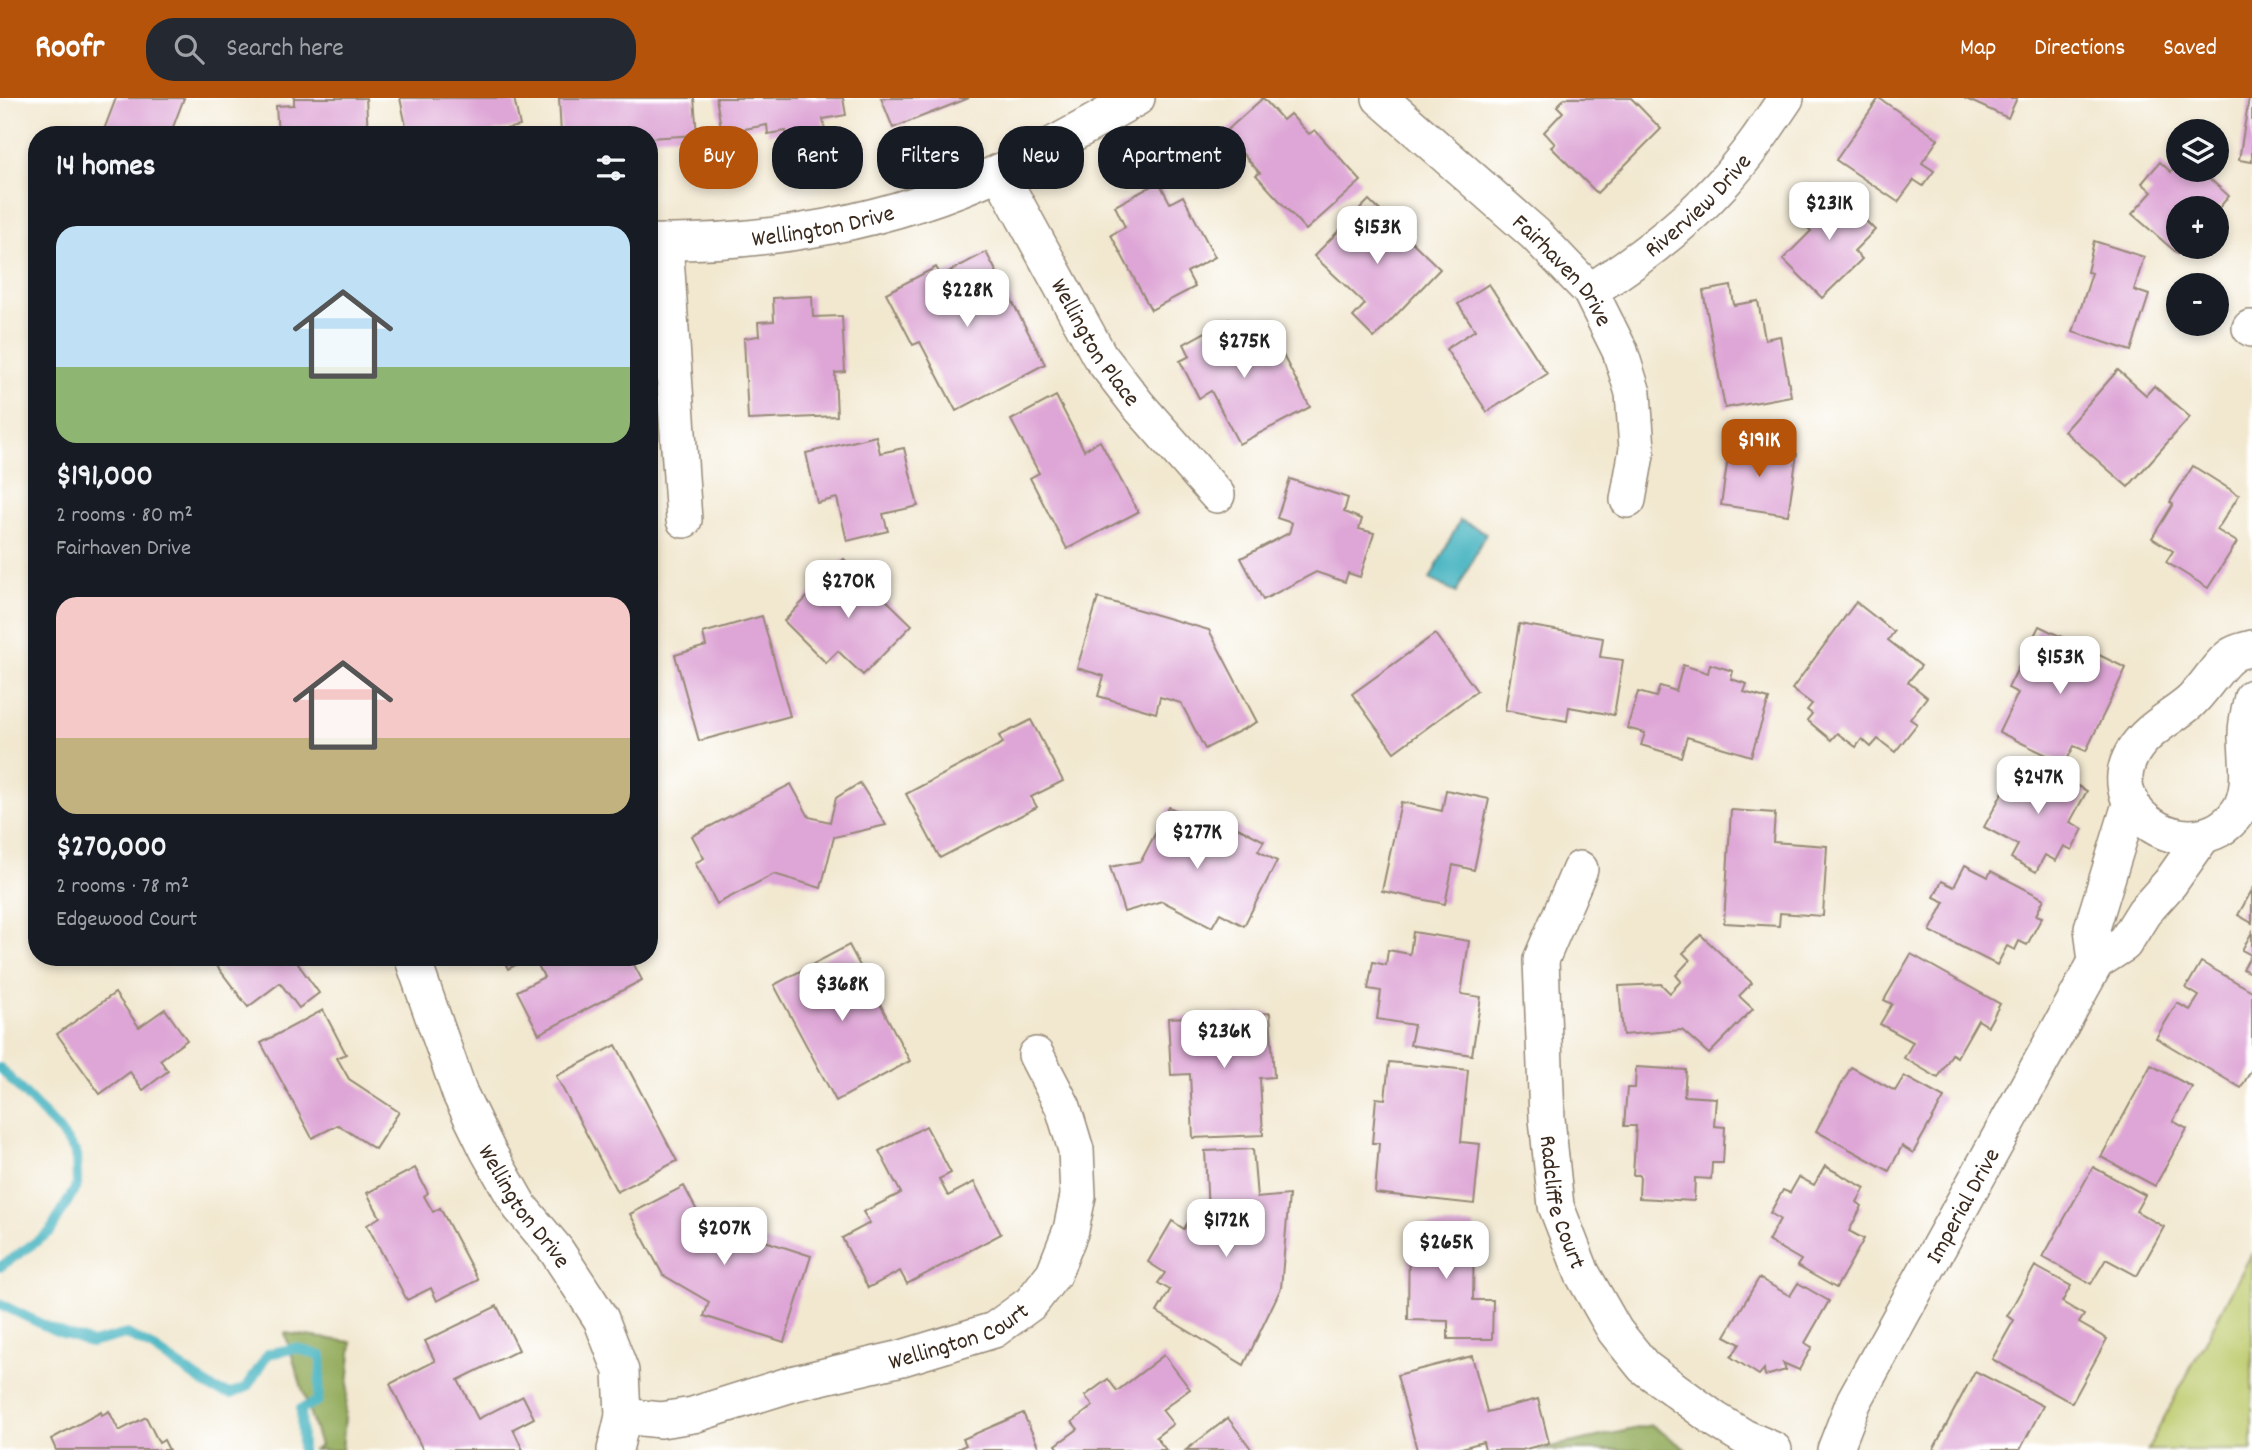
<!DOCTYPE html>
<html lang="en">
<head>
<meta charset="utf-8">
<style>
  body { margin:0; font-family:Dekko,sans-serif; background:#242831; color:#f1f3f6; height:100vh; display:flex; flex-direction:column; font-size:26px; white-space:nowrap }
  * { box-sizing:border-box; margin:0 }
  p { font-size:23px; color:#9ea1a6 }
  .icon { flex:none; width:38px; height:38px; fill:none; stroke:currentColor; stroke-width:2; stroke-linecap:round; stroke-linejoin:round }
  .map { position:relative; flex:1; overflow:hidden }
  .side { position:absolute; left:28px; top:28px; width:630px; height:840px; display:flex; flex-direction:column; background:#171b24; border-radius:28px; box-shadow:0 4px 10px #0003 }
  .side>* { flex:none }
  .guide { position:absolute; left:679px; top:28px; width:665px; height:63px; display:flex; gap:14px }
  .controls { position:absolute; left:2166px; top:21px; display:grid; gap:14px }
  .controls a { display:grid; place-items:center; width:63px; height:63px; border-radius:50%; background:#171b24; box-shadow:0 4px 10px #0003; font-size:35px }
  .price { position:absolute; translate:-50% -60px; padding:0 16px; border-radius:14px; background:#fff; color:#222; font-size:23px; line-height:46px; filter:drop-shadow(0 2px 4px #0008) }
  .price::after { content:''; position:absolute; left:50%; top:42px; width:21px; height:16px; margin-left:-10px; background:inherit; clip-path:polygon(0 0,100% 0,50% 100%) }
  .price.active { background:#b45309; color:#fff }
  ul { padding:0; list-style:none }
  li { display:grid; align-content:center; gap:14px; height:371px; padding:0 28px }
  li span { display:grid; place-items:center; height:217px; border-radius:21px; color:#555 }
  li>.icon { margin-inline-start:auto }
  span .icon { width:126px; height:126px; fill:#fffc; stroke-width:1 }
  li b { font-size:30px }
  h2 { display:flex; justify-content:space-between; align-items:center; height:84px; padding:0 28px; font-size:30px }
  .pill { padding:0 24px; border-radius:28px; background:#171b24; box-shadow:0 4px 10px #0003; font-size:24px; line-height:63px }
  .pill.active { background:#b45309; color:#fff }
  header { display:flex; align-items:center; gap:42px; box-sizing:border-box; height:98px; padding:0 35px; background:#b45309; color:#fff }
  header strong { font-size:33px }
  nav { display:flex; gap:38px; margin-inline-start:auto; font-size:24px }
  .search { width:490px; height:63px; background:#242831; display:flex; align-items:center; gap:18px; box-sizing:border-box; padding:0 24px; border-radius:28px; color:#9ea1a6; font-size:26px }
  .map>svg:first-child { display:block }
</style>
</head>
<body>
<header>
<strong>Roofr</strong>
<div class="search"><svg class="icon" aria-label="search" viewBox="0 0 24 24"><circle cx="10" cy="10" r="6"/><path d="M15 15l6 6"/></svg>Search here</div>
<nav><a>Map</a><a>Directions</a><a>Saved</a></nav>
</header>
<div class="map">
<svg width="2252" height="1352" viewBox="0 0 2252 1352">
  <rect width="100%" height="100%" fill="#fff"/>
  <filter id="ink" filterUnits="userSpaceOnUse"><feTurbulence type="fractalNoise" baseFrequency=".0143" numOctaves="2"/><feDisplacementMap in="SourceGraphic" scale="14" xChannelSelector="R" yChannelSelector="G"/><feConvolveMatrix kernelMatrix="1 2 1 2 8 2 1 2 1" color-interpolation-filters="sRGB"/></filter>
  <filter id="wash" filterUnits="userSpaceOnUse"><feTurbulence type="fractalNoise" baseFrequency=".00686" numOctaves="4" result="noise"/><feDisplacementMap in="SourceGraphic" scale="28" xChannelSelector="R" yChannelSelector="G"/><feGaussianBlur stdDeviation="1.57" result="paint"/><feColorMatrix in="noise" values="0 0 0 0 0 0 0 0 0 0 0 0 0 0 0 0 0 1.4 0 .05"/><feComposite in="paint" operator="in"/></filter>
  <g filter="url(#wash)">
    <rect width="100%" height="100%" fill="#f2e8d0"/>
    <polygon fill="#bdca6c" stroke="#7c7a45" stroke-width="2" points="2252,1155 2252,1352 2147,1352"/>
    <g fill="#96ae60" stroke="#686c3f" stroke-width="2">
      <polygon points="285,1235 352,1244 342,1352 313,1352 320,1348"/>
      <polygon points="1652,1327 1687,1352 1537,1352"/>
    </g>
    <polygon fill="#45b3c0" stroke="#406e6f" stroke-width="2" points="1460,422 1486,435 1456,495 1430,481"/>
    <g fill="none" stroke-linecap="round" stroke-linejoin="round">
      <g stroke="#45b3c0" stroke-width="10">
        <polyline points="0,970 57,1030 76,1055 77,1087 50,1134 0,1169"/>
        <polyline points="0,1206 54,1232 91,1245 127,1236 153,1250 213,1291 231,1296 247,1289 268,1256 296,1250 322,1258 318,1303 301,1311 302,1352"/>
      </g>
    </g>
    <g id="blocks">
      <g fill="#dea6d6">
        <polygon points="116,0 184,0 170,37 102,37"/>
        <polygon points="294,0 366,0 368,37 278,37 276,8 294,7"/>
        <polygon points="400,0 514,0 520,28 495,33 495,37 408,37"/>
        <polygon points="559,0 694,0 697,37 649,40 649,37 561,37"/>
        <polygon points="716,0 843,0 846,17 823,21 826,38 788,45 786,33 768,36 767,27 722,35"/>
        <polygon points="881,0 969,0 893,30"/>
        <polygon points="1263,0 1283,22 1290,16 1309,36 1315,32 1361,83 1306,132 1256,77 1260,75 1224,35"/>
        <polygon points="1565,0 1631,0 1661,31 1597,95 1551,49 1555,46 1544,34 1563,14 1557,8"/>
        <polygon points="1879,0 1938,41 1922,65 1934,73 1923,88 1914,82 1898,104 1836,62"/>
        <polygon points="1964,0 2017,0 2008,20"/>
        <polygon points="2249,0 2252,0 2252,64 2239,62"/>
        <polygon points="2160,64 2171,74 2179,66 2179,72 2200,72 2229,98 2219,110 2179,110 2179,149 2184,149 2178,156 2132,116 2152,94 2142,85"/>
        <polygon points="1159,84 1170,105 1183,98 1215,159 1187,174 1195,189 1151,212 1111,137 1125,129 1115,108"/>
        <polygon points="1830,87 1875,132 1854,153 1862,161 1822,200 1783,161 1811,133 1797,119"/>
        <polygon points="1369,102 1440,171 1374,240 1353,219 1365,206 1314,158"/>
        <polygon points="2094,143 2144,159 2134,192 2149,197 2131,253 2073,234 2092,175 2087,174"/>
        <polygon points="986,154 1045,266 956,313 920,244 913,247 886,195 936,169 941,178"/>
        <polygon points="1489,186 1547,276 1487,314 1446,251 1475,232 1458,206"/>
        <polygon points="1731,188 1734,207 1758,203 1765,241 1780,238 1791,298 1725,310 1703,193"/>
        <polygon points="812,198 813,219 842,218 845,274 835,275 837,318 748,322 744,240 759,238 758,224 774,223 773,200"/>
        <polygon points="1229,221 1245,251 1272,236 1310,309 1239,346 1211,293 1199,300 1180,263 1190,258 1184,246"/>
        <polygon points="2118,272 2146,297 2154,288 2190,319 2128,389 2064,333"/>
        <polygon points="1056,298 1084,352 1100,343 1138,414 1067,451 1030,380 1039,375 1011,322"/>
        <polygon points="876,338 880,355 904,350 918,408 883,416 888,433 847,443 837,400 817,405 806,355"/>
        <polygon points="1730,346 1797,356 1788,417 1721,407"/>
        <polygon points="2193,368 2239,397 2217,432 2237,444 2208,490 2166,464 2173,453 2152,440 2173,406 2170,404"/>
        <polygon points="1290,381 1348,400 1344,414 1362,421 1359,431 1374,435 1360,479 1348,475 1345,484 1316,474 1263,502 1241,460 1289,435 1292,425 1277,420"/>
        <polygon points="844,461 912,527 863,577 838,553 826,565 784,523"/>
        <polygon points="1098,500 1209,532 1257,624 1205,651 1181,605 1160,599 1156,615 1098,598 1104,578 1077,570"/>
        <polygon points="1856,504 1894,534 1888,542 1921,568 1908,584 1927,599 1910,621 1917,626 1895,654 1878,641 1871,649 1862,641 1856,649 1837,635 1831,642 1807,622 1812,616 1807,612 1812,606 1792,591"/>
        <polygon points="762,518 790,618 699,643 675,557 706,548 703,535"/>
        <polygon points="1519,526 1603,540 1600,559 1623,562 1614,617 1569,609 1567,623 1505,612"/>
        <polygon points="2039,528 2126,570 2086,653 2074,648 2065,666 1999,634 2018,595 2008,590"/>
        <polygon points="1435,536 1477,593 1394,654 1352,596"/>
        <polygon points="1710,566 1733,573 1731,581 1747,586 1744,594 1769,601 1751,658 1687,639 1681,659 1641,647 1645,635 1627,630 1638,594 1656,599 1660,588 1676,593 1683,567 1708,575"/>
        <polygon points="1031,622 1063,683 1031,699 1037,709 940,760 906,696 1003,645 999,638"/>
        <polygon points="2035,665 2087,693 2070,724 2083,731 2072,752 2064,748 2056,763 2045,757 2036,774 2011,760 2018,747 1984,729 2011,679 2024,686"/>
        <polygon points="860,685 886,727 834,739 821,790 774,776 717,806 695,765 704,760 692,738 791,686 809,719 830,724 836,700"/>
        <polygon points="1446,692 1489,701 1474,772 1453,767 1445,806 1382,793 1401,704 1442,713"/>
        <polygon points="1169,709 1218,734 1224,722 1264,743 1258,753 1277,763 1244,828 1220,815 1212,829 1162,803 1124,814 1110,769 1141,763"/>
        <polygon points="1731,712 1775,715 1773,744 1827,748 1823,818 1780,815 1779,828 1724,825"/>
        <polygon points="1965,767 1988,779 1991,773 2044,801 2036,817 2042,819 2027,847 2019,843 2015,852 2007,848 1997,867 1930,833 1945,804 1934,799 1942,783 1954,789"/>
        <polygon points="2252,792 2252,825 2238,817"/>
        <polygon points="1413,834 1469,843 1461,896 1481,899 1472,957 1410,947 1414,927 1377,921 1381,893 1368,891 1373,864 1386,867 1388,852 1410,856"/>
        <polygon points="2252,834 2252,876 2243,871 2251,857 2242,852"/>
        <polygon points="1701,837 1752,885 1739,898 1753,911 1709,956 1682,932 1623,937 1619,888 1661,886 1670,895 1681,883 1676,877 1690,862 1683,855"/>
        <polygon points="849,847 910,963 836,1003 774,887"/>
        <polygon points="1911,856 2000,906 1988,928 1978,922 1957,959 1952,956 1938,980 1904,960 1913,944 1880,926 1892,906 1884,902"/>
        <polygon points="210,859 307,859 298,866 319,895 299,910 280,885 248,909"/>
        <polygon points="502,859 531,859 508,871"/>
        <polygon points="534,859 630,859 642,882 539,936 517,893 544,879"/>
        <polygon points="2201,864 2252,893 2252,971 2241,990 2156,940 2177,905 2190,912 2199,898 2186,890"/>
        <polygon points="115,895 139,929 165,911 187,942 160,962 168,973 143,992 130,974 100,996 57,936"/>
        <polygon points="323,912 346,956 337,960 349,981 399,1014 375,1051 338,1027 312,1040 261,945"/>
        <polygon points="1270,915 1274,979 1260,980 1263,1037 1193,1040 1190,976 1171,977 1168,920"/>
        <polygon points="616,947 677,1063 617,1094 556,978"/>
        <polygon points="1389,964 1468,972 1461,1044 1480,1046 1474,1106 1375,1095 1379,1045 1372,1045 1376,1000 1385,1001"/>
        <polygon points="2151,967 2192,989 2173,1023 2187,1031 2155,1088 2101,1059"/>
        <polygon points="1636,969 1686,972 1684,998 1716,1000 1714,1028 1725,1029 1723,1065 1712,1065 1711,1081 1695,1080 1694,1103 1639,1100 1640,1077 1633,1077 1636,1028 1624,1028 1627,990 1635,990"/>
        <polygon points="1851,969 1895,993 1904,978 1944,1000 1913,1055 1902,1048 1889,1073 1816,1033"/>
        <polygon points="926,1028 951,1075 939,1081 948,1098 974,1084 1001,1136 907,1186 900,1173 868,1190 842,1140 870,1125 863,1114 901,1095 879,1053"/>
        <polygon points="1253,1051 1257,1100 1289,1097 1281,1190 1244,1267 1157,1214 1170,1192 1158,1185 1165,1175 1148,1164 1172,1123 1184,1131 1191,1119 1201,1126 1208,1115 1205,1053"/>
        <polygon points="1825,1068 1865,1090 1857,1104 1862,1108 1849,1133 1864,1141 1836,1190 1797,1168 1801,1162 1768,1143 1780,1121 1770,1115 1783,1092 1790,1095 1799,1079 1814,1087"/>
        <polygon points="2093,1069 2145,1097 2136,1113 2164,1129 2137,1178 2106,1161 2091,1186 2043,1159"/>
        <polygon points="415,1070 428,1095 424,1098 433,1114 440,1110 478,1182 437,1203 431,1190 407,1202 367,1127 380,1119 367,1095"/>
        <polygon points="684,1088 710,1138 725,1130 811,1158 784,1244 704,1218 709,1204 663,1177 630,1116"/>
        <polygon points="1409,1127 1474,1127 1473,1202 1493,1202 1492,1241 1448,1241 1448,1223 1408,1222"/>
        <polygon points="2035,1168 2071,1188 2062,1204 2084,1217 2079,1225 2107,1241 2072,1305 1992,1261 2014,1222 2007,1218"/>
        <polygon points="1759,1180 1790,1198 1798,1185 1829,1203 1805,1245 1812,1249 1799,1272 1783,1265 1786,1272 1765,1278 1764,1271 1759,1277 1731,1259 1740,1246 1725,1238"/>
        <polygon points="497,1208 519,1252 458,1282 478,1321 523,1298 534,1320 513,1331 523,1352 423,1352 390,1286 435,1263 425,1243"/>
        <polygon points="1164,1257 1190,1291 1162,1312 1173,1326 1156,1339 1166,1352 1060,1352 1056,1347 1078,1331 1072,1324 1093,1308 1085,1298 1108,1281 1117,1293"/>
        <polygon points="1472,1258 1487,1314 1538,1301 1549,1345 1522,1352 1485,1352 1483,1344 1454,1352 1417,1352 1397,1277"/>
        <polygon points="1975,1273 2043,1308 2020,1352 1933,1352"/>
        <polygon points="109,1313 119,1333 146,1319 159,1345 164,1342 169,1352 56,1352 51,1341 101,1314 102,1317"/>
        <polygon points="1023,1315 1040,1352 955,1352 966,1347 963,1341"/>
        <polygon points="1228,1320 1252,1352 1186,1352"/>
      </g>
    </g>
  </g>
  <g filter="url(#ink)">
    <use href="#blocks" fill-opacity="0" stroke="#968977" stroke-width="2"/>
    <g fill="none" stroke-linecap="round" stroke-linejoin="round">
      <defs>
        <g id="minor">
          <path id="s1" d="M1380 0 1535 136 1590 193 1620 253 1633 295 1637 351 1628 402"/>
          <path id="s2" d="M999 74 1099 257 1137 306 1217 397"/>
          <path id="s3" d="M649 144C769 146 892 124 1001 73 1048 51 1092 25 1137 0"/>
          <polyline points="665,144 684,422"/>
          <path id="s4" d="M1590 193C1637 163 1684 128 1721 87 1746 60 1766 30 1786 0"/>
          <polyline points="2250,230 2252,231"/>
          <path d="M2252 550C2246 552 2237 553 2232 557 2219 565 2203 593 2189 605 2170 621 2147 631 2133 654 2095 718 2201 776 2241 709 2252 686 2246 661 2246 636 2246 623 2249 611 2252 599"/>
          <path id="s5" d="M1580 771 1541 862 1547 1021 1556 1108 1582 1175 1615 1233 1644 1269 1716 1322 1744 1339 1774 1352"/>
          <path id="s6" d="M412 859 460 996 488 1053 520 1109 556 1152 601 1221 621 1273 623 1318 615 1352"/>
          <polyline points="2096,864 2092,830 2131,703"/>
          <path id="s7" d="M623 1318 661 1322 693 1317 795 1285 902 1260 994 1232 1031 1205 1054 1175 1071 1132 1078 1098 1076 1052 1063 1009 1036 957"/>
          <path id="s8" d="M1835 1352 1854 1303 2096 864 2124 846 2144 814 2170 785 2203 738"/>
        </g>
      </defs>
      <use href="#minor" stroke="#968977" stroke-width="38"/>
      <use href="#minor" stroke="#fff" stroke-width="35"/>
    </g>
  </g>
  <g text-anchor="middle" stroke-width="7" stroke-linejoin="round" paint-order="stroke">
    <g font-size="24" fill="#3b2a1e" stroke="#fff">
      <text dy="8" stroke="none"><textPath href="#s4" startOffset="138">Riverview Drive</textPath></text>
      <text dy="8" stroke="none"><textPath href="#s3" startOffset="175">Wellington Drive</textPath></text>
      <text dy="8" stroke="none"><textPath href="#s1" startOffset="252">Fairhaven Drive</textPath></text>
      <text dy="8" stroke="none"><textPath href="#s2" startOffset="196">Wellington Place</textPath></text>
      <text dy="8" stroke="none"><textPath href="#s5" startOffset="343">Radcliffe Court</textPath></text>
      <text dy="8" stroke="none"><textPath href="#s6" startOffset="275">Wellington Drive</textPath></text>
      <text dy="8" stroke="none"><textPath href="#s8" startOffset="276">Imperial Drive</textPath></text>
      <text dy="8" stroke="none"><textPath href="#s7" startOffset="348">Wellington Court</textPath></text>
    </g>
  </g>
</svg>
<div class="controls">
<a><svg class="icon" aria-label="layers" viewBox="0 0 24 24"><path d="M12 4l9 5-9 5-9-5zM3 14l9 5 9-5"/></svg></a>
<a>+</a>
<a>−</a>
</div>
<b class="price" style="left:1829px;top:144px">$231K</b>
<b class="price" style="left:1377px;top:168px">$153K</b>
<b class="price" style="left:967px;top:231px">$228K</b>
<b class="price" style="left:1244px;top:282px">$275K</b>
<b class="price active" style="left:1759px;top:381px">$191K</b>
<b class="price" style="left:848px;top:522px">$270K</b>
<b class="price" style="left:2060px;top:598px">$153K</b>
<b class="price" style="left:2038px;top:718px">$247K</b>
<b class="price" style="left:1197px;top:773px">$277K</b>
<b class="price" style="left:842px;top:925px">$368K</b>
<b class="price" style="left:1224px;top:972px">$236K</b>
<b class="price" style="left:1226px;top:1161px">$172K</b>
<b class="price" style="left:724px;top:1169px">$207K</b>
<b class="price" style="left:1446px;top:1183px">$265K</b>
<div class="guide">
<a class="pill active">Buy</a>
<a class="pill">Rent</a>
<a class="pill">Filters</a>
<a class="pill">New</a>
<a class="pill">Apartment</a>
</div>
<section class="side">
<h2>14 homes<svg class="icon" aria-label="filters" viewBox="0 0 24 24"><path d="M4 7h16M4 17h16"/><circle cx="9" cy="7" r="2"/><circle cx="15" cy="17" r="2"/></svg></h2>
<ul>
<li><span style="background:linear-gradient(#bfe0f5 65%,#8fb573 0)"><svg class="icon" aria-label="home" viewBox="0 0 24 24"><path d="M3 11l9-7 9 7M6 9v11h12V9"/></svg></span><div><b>$191,000</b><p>2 rooms · 80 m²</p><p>Fairhaven Drive</p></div></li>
<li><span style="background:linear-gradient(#f6c9c9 65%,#c2b280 0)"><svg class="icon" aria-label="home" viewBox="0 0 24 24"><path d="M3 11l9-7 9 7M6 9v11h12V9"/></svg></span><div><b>$270,000</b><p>2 rooms · 78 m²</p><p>Edgewood Court</p></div></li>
</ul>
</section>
</div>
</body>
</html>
